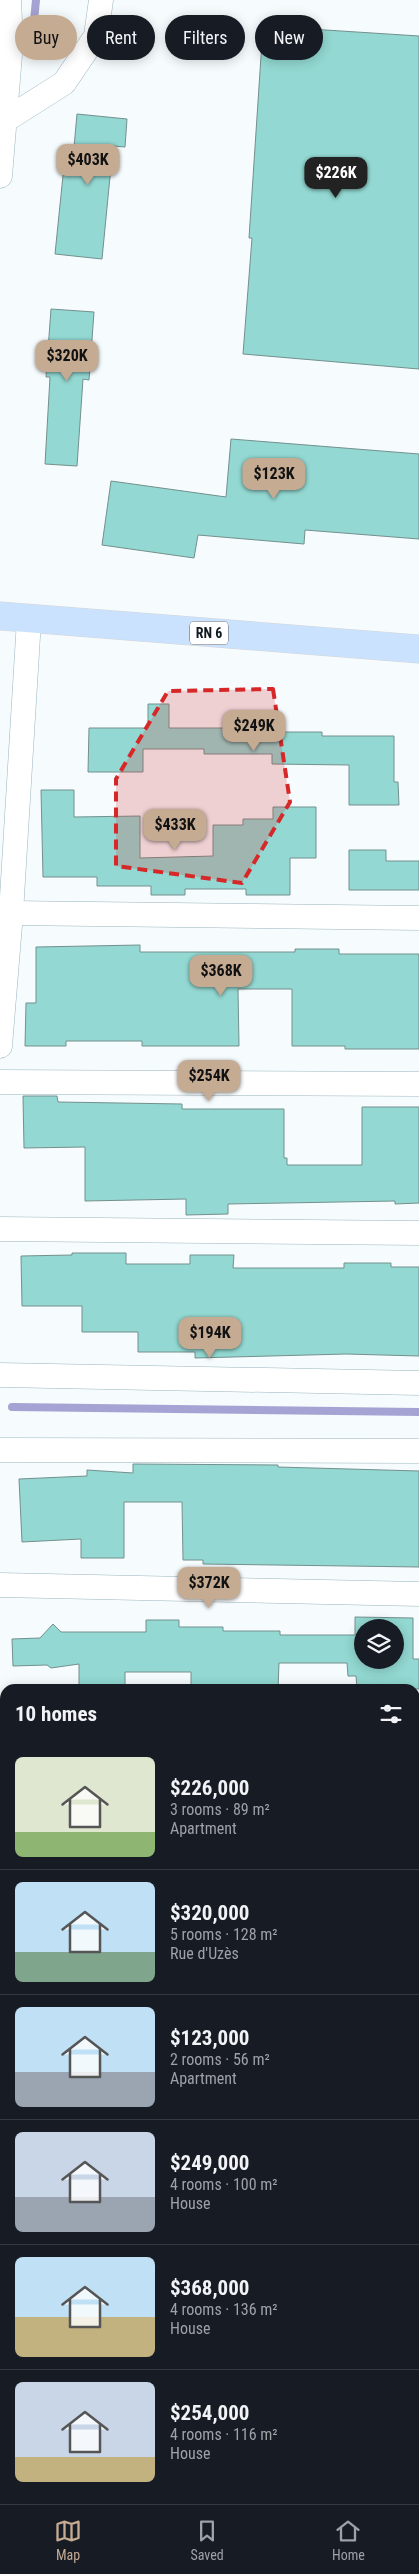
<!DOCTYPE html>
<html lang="en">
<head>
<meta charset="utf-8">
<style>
  body { margin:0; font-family:"Roboto Condensed",sans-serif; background:#242831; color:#f1f3f6; height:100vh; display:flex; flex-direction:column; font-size:19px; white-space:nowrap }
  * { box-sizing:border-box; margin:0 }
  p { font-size:16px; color:#9ea1a6 }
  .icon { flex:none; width:28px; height:28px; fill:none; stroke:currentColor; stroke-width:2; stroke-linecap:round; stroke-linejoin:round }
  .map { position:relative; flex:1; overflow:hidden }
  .panel { position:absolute; left:0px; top:1684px; width:420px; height:821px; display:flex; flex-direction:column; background:#171b24; border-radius:15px 15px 0 0; box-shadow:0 2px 12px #0003 }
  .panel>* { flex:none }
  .top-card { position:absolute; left:15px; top:15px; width:390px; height:45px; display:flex; gap:10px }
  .fabs { position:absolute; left:354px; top:1619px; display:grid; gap:10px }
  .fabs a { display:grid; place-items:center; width:50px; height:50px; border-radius:50%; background:#171b24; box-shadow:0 2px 12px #0003; font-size:25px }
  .price { position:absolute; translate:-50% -42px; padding:0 11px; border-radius:10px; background:#c6ab93; color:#111; font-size:16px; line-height:32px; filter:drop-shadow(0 1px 2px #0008) }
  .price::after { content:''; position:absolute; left:50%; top:30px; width:15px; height:11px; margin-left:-8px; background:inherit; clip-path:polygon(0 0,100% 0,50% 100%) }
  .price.active { background:#222; color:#fff }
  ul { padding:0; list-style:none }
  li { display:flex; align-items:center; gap:15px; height:125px; padding:0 15px }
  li+li { border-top:1px solid #363941 }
  li span { display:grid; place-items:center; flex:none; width:140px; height:100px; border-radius:8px; color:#555 }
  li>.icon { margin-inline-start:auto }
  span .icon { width:60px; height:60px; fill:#fffc; stroke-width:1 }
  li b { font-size:21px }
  h2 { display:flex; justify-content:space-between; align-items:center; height:60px; padding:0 15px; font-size:21px }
  .pill { padding:0 18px; border-radius:22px; background:#171b24; box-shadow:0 2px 12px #0003; font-size:18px; line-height:45px }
  .pill.active { background:#c6ab93; color:#111 }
  .dock { display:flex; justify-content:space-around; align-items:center; height:70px; border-top:1px solid #363941; background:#171b24; font-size:14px; color:#9ea1a6 }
  .dock a { display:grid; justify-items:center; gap:2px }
  .dock .active { color:#c6ab93 }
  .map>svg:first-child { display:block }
</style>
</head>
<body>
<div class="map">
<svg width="419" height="2504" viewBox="0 0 419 2504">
  <rect width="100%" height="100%" fill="#f6fbfd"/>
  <polygon fill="#bcdec8" points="5,2398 5,2500 101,2500 97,2504 0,2504 0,2404"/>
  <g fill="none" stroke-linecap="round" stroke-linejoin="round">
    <g stroke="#a5a3d3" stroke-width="8">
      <polyline points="34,21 36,0"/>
      <polyline points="12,1407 419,1412"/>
    </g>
  </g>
  <g fill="#93d8d2" stroke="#73908d" fill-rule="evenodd">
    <polygon points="263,26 419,36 419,369 243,354 252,238 249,238"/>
    <polygon points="77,114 127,119 125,147 113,146 102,259 55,254 66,146 74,147"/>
    <polygon points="51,309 94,312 89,380 83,379 77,466 45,464 50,377 46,377"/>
    <polygon points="231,439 419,454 419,539 305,530 304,544 198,535 194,558 102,545 111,481 226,497"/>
    <polygon points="148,704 169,704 169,728 242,728 241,732 322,732 322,736 394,736 394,782 398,782 399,805 349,805 349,765 272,764 272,754 204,754 204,749 143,749 143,772 88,772 89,728 148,728"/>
    <polygon points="41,790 74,790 74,817 140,816 140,858 213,856 213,825 243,825 243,819 273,819 273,807 316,807 316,858 290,858 290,895 246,895 246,889 185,889 185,895 151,895 151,886 97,886 97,877 43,877"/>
    <polygon points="349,850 386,850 386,861 419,861 419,890 349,890"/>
    <polygon points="140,945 140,952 295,952 295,949 339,949 339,954 419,954 419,1049 345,1049 345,1046 292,1046 292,989 238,989 239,1046 142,1046 142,1041 66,1041 66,1046 25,1046 26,1003 36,1003 36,947"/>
    <polygon points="23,1096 57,1096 58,1102 182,1104 182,1109 284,1109 284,1158 287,1158 287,1165 362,1165 362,1107 419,1107 419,1203 395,1204 395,1201 228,1204 228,1214 186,1215 186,1199 85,1201 85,1147 24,1148"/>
    <polygon points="72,1253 126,1253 126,1264 190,1264 190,1255 234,1255 233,1268 344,1268 344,1263 391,1263 391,1267 419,1267 419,1356 346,1354 195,1358 195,1352 138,1352 138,1332 82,1332 82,1306 22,1306 21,1256 72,1255"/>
    <polygon points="133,1464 278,1465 278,1467 419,1471 419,1567 203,1564 203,1560 183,1560 182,1502 124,1502 124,1558 81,1558 81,1539 22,1542 19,1479 87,1476 87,1470 133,1473"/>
    <path d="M355 1617 413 1618V1659H419V1689H357L356 1676H348L347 1663H279L278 1689H191V1672H125V1689H79V1664L51 1668 47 1665 13 1666 12 1639 40 1638 53 1624 61 1632H146V1620H179V1627H223V1631H280V1635H355ZM362 1628H395V1660H362Z"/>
  </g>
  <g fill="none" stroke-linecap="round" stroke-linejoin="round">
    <defs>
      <g id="minor">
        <polyline points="4,121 64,83 96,36 101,0"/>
        <polyline points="0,176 11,43 9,0"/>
        <polyline points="11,913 419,918"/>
        <polyline points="0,1046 11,913 29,620"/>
        <polyline points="0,1082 419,1084"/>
        <polyline points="0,1229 419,1233"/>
        <polyline points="0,1375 419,1383"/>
        <polyline points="0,1450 419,1451"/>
        <polyline points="0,1585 419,1594"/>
        <polyline points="0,1737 5,1737"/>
        <polyline points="415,1745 419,1745"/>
        <polyline points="0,1901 5,1901"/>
        <polyline points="415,1910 419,1910"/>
        <polyline points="0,2059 5,2059"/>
        <polyline points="415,2068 419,2068"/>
        <polyline points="0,2126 5,2149"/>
        <polyline points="415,2227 419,2227"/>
      </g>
      <g id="primary">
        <polyline points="0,616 419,649"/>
        <polyline points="0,2255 5,2256"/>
        <polyline points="415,2282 419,2282"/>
        <polyline points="0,2288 5,2287"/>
      </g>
    </defs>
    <use href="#minor" stroke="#9ab6c0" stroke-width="25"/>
    <use href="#primary" stroke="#d4d6d7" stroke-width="29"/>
    <use href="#minor" stroke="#fff" stroke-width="24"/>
    <use href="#primary" stroke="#cbe2fe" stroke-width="28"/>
  </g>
  <path fill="#d62828" fill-opacity="0.2" stroke="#d62828" stroke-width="4" stroke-dasharray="10 6" stroke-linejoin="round" d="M273 689 290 802 242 883 116 866V779L168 691Z"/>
  <g text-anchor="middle" stroke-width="4" stroke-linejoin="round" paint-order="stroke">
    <rect fill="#fff" stroke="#585f62" stroke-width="1" x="190" y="621.5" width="38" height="23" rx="4"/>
    <g font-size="14" font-weight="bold" fill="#101b1f">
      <text x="209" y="638">RN 6</text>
    </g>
  </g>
</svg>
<div class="fabs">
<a><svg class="icon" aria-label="layers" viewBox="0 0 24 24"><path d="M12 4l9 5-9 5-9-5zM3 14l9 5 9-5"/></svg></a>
</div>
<b class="price" style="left:88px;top:186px">$403K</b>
<b class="price active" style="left:336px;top:199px">$226K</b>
<b class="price" style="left:67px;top:382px">$320K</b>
<b class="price" style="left:274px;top:500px">$123K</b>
<b class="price" style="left:254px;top:752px">$249K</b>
<b class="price" style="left:175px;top:851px">$433K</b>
<b class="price" style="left:221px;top:997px">$368K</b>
<b class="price" style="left:209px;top:1102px">$254K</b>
<b class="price" style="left:210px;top:1359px">$194K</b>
<b class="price" style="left:209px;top:1609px">$372K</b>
<div class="top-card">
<a class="pill active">Buy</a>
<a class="pill">Rent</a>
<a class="pill">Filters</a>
<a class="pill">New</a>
</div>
<section class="panel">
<h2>10 homes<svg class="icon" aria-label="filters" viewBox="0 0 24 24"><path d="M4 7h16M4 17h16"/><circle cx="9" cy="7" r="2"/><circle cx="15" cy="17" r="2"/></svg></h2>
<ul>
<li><span style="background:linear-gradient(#dfe7d0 75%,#8fb573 0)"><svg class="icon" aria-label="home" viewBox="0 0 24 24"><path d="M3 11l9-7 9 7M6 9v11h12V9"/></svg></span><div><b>$226,000</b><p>3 rooms · 89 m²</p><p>Apartment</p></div></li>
<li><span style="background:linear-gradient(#bfe0f5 70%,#7fa58c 0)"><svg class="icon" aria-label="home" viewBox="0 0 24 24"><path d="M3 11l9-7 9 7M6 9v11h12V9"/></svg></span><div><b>$320,000</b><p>5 rooms · 128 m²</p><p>Rue d'Uzès</p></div></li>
<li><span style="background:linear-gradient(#bfe0f5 65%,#9aa5b1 0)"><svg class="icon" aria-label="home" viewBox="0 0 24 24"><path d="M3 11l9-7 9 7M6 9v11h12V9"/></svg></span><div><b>$123,000</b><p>2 rooms · 56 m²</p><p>Apartment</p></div></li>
<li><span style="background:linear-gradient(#c9d6e8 65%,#9aa5b1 0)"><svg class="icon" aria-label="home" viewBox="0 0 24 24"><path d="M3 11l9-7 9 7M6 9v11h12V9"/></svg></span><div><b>$249,000</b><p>4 rooms · 100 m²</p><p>House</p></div></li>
<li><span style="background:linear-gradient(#bfe0f5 60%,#c2b280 0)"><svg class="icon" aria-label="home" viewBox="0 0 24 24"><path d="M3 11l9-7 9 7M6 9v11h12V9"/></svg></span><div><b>$368,000</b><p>4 rooms · 136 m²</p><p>House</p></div></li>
<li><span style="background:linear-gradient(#c9d6e8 75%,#c2b280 0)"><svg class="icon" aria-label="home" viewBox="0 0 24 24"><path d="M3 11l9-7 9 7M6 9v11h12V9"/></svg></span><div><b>$254,000</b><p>4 rooms · 116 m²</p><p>House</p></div></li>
</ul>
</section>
</div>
<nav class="dock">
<a class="active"><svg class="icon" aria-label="map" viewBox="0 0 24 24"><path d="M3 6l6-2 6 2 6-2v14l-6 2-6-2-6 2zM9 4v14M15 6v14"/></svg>Map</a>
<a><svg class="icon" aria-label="saved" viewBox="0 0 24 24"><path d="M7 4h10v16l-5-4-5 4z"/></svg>Saved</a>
<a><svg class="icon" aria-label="home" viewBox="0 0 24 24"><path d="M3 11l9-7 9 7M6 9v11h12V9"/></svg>Home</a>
</nav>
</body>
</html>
